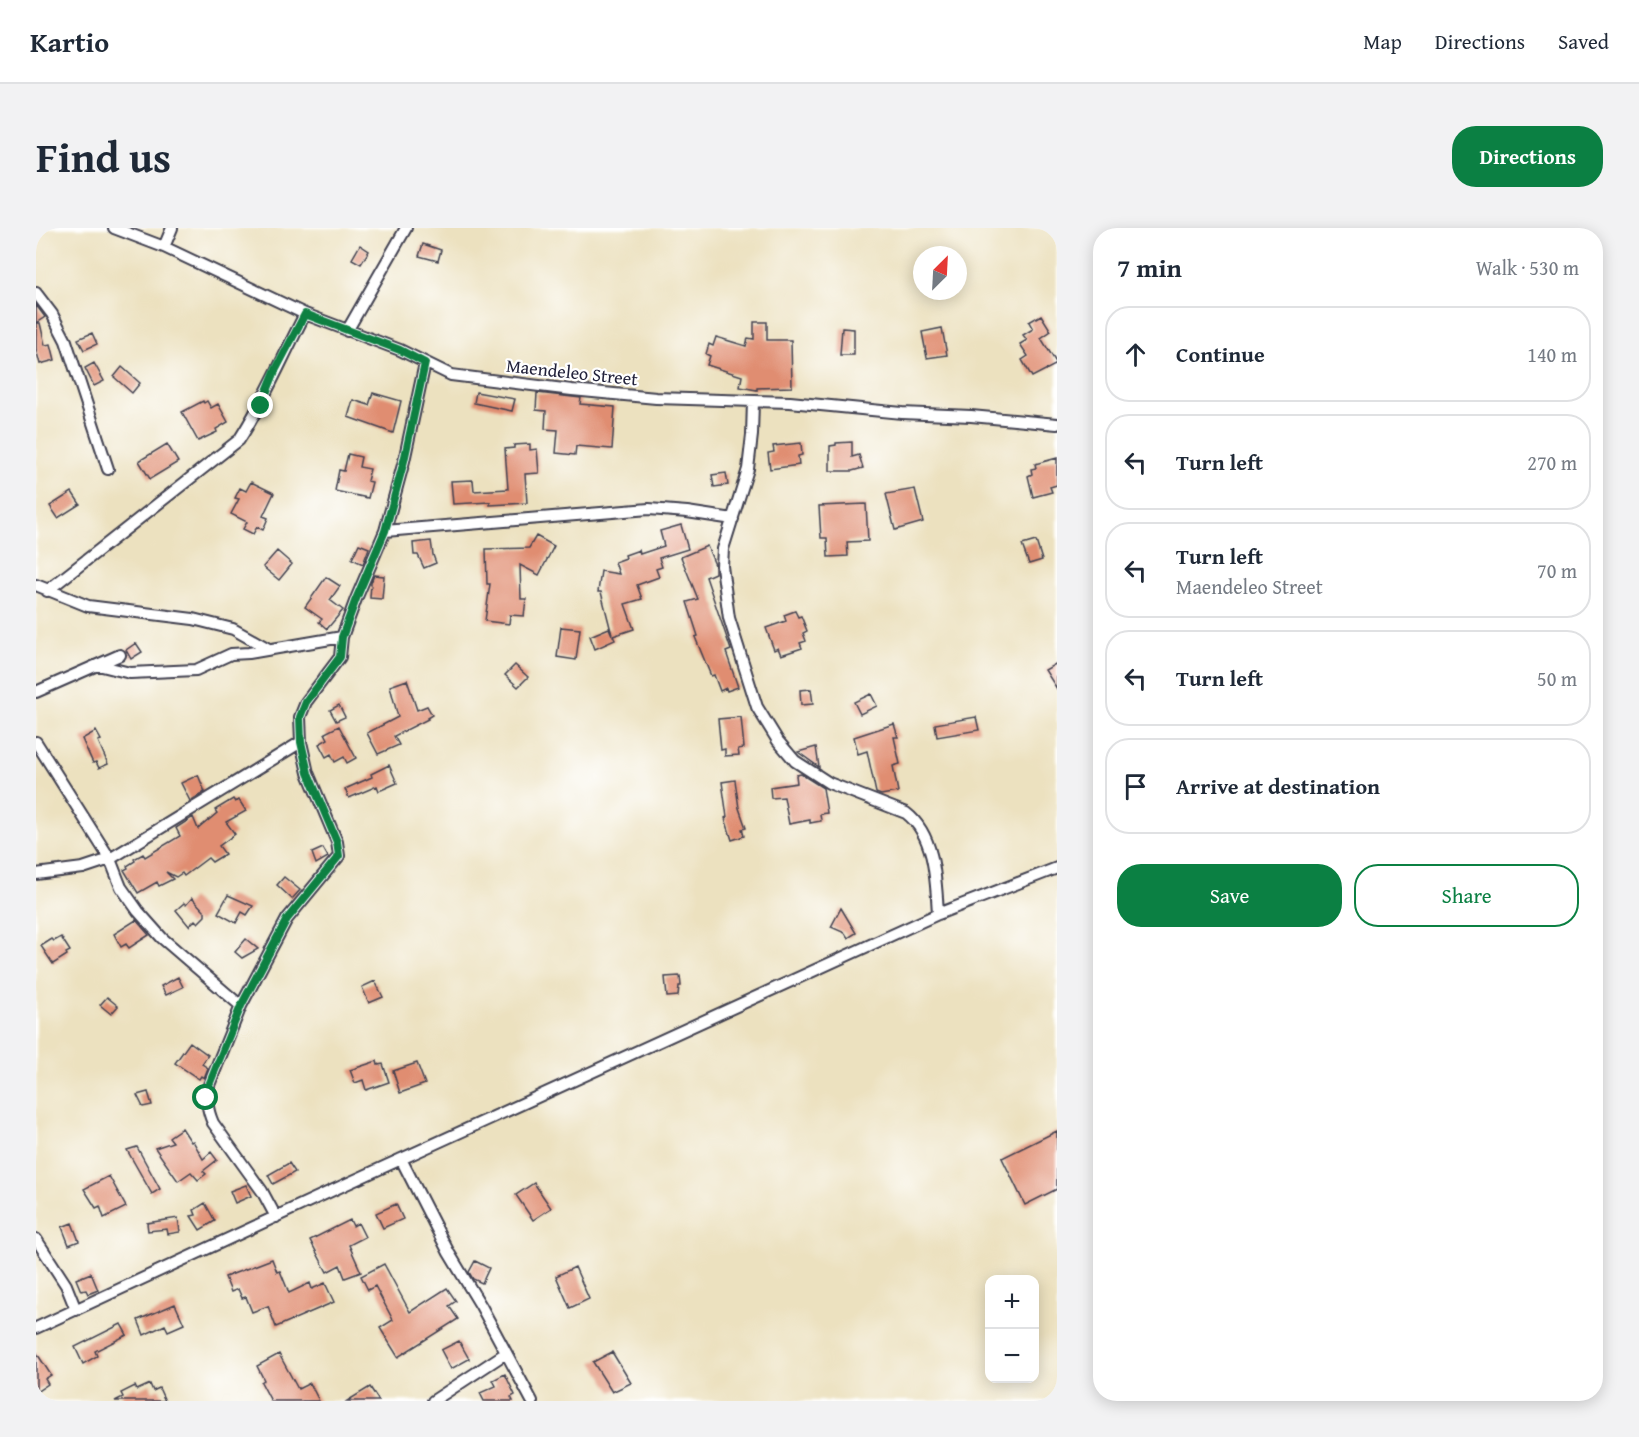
<!DOCTYPE html>
<meta charset="utf-8">
<style>
:root{--surface:#fff;--page:#f2f2f3;--text:#1f2937;--muted:#747a83;--line:#e0e1e3;--accent:#0b8043}
body{margin:0;font-family:"Gentium Book Plus",serif;background:var(--page);color:var(--text)}
.controls{position:absolute;right:18px;bottom:18px;display:grid;overflow:hidden;border-radius:12px;box-shadow:0 3px 15px #0003}
.controls button{width:54px;height:54px;display:grid;place-items:center;padding:0;border:0;border-bottom:2px solid var(--line);background:var(--surface);color:var(--text);font:30px sans-serif}
.compass{position:absolute;left:877px;top:18px;width:54px;height:54px;border-radius:50%;background:var(--surface);box-shadow:0 3px 15px #0003;rotate:24deg}
.stop{position:absolute;width:18px;height:18px;margin:-14px;border:4px solid #0b8043;border-radius:50%;background:#fff}
.stop.end{background:#0b8043;border-color:#fff;box-shadow:0 2px 6px #0008}
.list{margin:0;padding:0;list-style:none}
h2{display:flex;justify-content:space-between;align-items:center;height:78px;margin:0;padding:0 24px;font-size:26px}
h2 small{font-size:20px;font-weight:400;color:var(--muted)}
.list li{display:grid;grid-template-columns:39px 1fr auto;gap:18px;align-items:center;box-sizing:border-box;height:96px;margin:0 12px 12px;padding:0 12px;border:2px solid var(--line);border-radius:24px}
.list b{display:block;font-size:22px;white-space:nowrap}
.list p{margin:0;font-size:20px;white-space:nowrap;color:var(--muted)}
.list em{font-size:20px;font-style:normal;color:var(--muted)}
.actions{display:flex;gap:12px;padding:18px 24px}
.actions a{flex:1;padding:14px 0;border:2px solid var(--accent);border-radius:24px;text-align:center;font-size:21px;color:var(--accent)}
.actions .main{background:var(--accent);color:#fff}
.icon{flex:none;width:33px;height:33px;fill:none;stroke:currentColor;stroke-width:2;stroke-linecap:round;stroke-linejoin:round}
.map{position:relative;flex:none;width:1021px;height:1173px;overflow:hidden;border-radius:24px}
header{display:flex;align-items:center;gap:36px;box-sizing:border-box;height:84px;padding:0 30px;background:var(--surface);border-bottom:2px solid var(--line)}
header strong{font-size:28px}
nav{display:flex;gap:33px;margin-inline-start:auto;font-size:21px}
.intro{display:flex;align-items:center;justify-content:space-between;box-sizing:border-box;height:144px;padding:0 36px}
h1{margin:0;font-size:42px}
.button{padding:15px 27px;border-radius:24px;background:var(--accent);color:#fff;font-size:21px;font-weight:700}
main{display:flex;gap:36px;padding:0 36px}
aside{flex:1;background:var(--surface);border-radius:24px;box-shadow:0 3px 15px #0003}
.map>svg:first-child{display:block}
.building{fill:#e08d71}
.lines{fill:none;stroke-linecap:round;stroke-linejoin:round}
.street-casing{stroke:#403f4f;stroke-width:14}
.street{stroke:#fff;stroke-width:10}
.route{stroke:#0b8043;stroke-width:8}
.labels{text-anchor:middle;dominant-baseline:central;stroke-width:4.5;stroke-linejoin:round;paint-order:stroke}
.street-label{font-size:18px;fill:#22223b;stroke:#fff}
</style>
<header>
<strong>Kartio</strong>
<nav><a>Map</a><a>Directions</a><a>Saved</a></nav>
</header>
<div class="intro"><h1>Find us</h1><a class="button">Directions</a></div>
<main>
<div class="map">
<svg width="1021" height="1173" viewBox="0 0 1021 1173">
<rect width="100%" height="100%" fill="#fff"/>
<filter id="ink" filterUnits="userSpaceOnUse"><feTurbulence type="fractalNoise" baseFrequency=".0167" numOctaves="2"/><feDisplacementMap in="SourceGraphic" scale="12" xChannelSelector="R" yChannelSelector="G"/><feConvolveMatrix kernelMatrix="1 2 1 2 8 2 1 2 1" color-interpolation-filters="sRGB"/></filter>
<filter id="wash" filterUnits="userSpaceOnUse"><feTurbulence type="fractalNoise" baseFrequency=".008" numOctaves="4" result="noise"/><feDisplacementMap in="SourceGraphic" scale="24" xChannelSelector="R" yChannelSelector="G"/><feGaussianBlur stdDeviation="1.35" result="paint"/><feColorMatrix in="noise" values="0 0 0 0 0 0 0 0 0 0 0 0 0 0 0 0 0 1.4 0 .05"/><feComposite in="paint" operator="in"/></filter>
<g filter="url(#wash)">
<rect width="100%" height="100%" fill="#ece1bf"/>
<g id="blocks">
<path class="building" d="M387,16L405,22L402,33L383,28Z
M324,17L333,23L325,36L316,31Z
M0,77L9,89L0,95H4L9,117L15,116L19,132L4,136L0,121Z
M1005,87L1015,103L1005,110L1021,136L996,149L986,132L992,128L984,116L991,112L987,107L997,101L993,94Z
M718,94H731V112H755L756,159L721,160V162L704,159L706,148L671,137L674,128L670,126L673,116L677,118L680,109L710,118L712,110L718,111Z
M806,100L818,101V127H804Z
M906,100L911,127L891,130L886,104Z
M56,105L61,116L48,122L42,111Z
M58,135L68,153L58,158L49,140Z
M86,139L104,155L96,165L78,149Z
M440,164L479,171L476,183L438,175Z
M337,165L365,173L357,205L312,189L317,172L333,177Z
M501,165L545,170L544,176L579,179L576,221L540,218L539,227L520,225L522,202L509,201L510,183L500,182Z
M167,173L168,175L171,173L175,180L182,176L192,194L180,201L181,204L162,213L146,184Z
M816,214V229L823,227L827,240L816,243H794V218L800,217V215Z
M765,215L766,227L762,228L763,237L734,241L732,225L738,224L737,218Z
M131,216L142,234L114,251L103,233Z
M494,216V222L501,221L503,245L489,246L491,275L454,277V274L417,276L415,253L437,252L438,263L472,261L469,221L478,220V217Z
M312,226L325,229L323,239L334,241L331,253L336,254L332,270L299,263L303,242L308,243Z
M1021,230V257L1014,259L1016,264L997,269L992,248L996,246L995,241L1000,240L999,236Z
M690,245L692,257L678,259L676,247Z
M215,254L238,265L227,288L232,290L227,302L221,299L217,306L207,301L211,294L195,286L203,271L199,270L204,260L210,263Z
M879,261L887,294L859,302L850,266Z
M36,264L44,276L22,290L14,278Z
M830,276L832,313L811,314L812,328L792,329L791,310H785L783,278Z
M645,297L652,321L623,330L626,339L620,341L623,349L601,357L606,371L589,376L598,401L577,408L579,412L559,421L554,408L573,400L576,407L565,364H562L565,343L583,346L579,334L590,330L589,327L603,322L604,326L628,318L624,303Z
M500,308L518,318L503,347L484,337L485,371H490L488,388L474,387L473,396L449,393L454,356H451L450,321L493,320Z
M395,313L397,327L400,335L388,340L382,327H378L377,315Z
M1000,313L1006,332L993,336L986,317Z
M323,316L333,320L327,336L316,331Z
M671,318L679,337V345L670,349L695,422L690,424L702,459L691,463L690,460L684,463L678,447L675,448L659,409L662,408L651,374L662,371L645,329Z
M241,323L256,336L243,352L227,339Z
M338,347L348,348L346,371L334,370L335,355Z
M290,349L304,358L294,372L307,382L291,401L283,394L286,391L269,379Z
M759,383L762,389L765,388L771,403L767,405L770,413L764,415L766,420L745,427L742,420L738,422L730,400L750,393L748,387Z
M525,399L544,401L540,432L521,429Z
M100,415L106,424L95,431L90,422Z
M1021,435V461L1009,442Z
M479,437L492,449L482,459L469,447Z
M371,452L381,482L391,478L396,487L391,490L392,491L358,508L363,517L342,526L331,505L362,489L354,458Z
M775,461L777,476L765,477L764,462Z
M835,466L841,478L824,486L818,474Z
M303,477L309,489L300,493L294,482Z
M705,489L708,520L702,521L703,527L689,528V521L685,522L682,491Z
M940,489L943,502L901,509L899,496Z
M858,496L862,509H858L864,536L857,538L862,564L845,567L840,565L831,523L822,526L818,509Z
M303,498L320,530L311,535L308,529L299,534L295,526L290,529L283,516L292,511L289,505Z
M60,503L65,512L62,513L72,536L63,540L60,534L57,535L46,511Z
M780,519L783,539L762,524Z
M353,537L361,555L343,563L341,558L313,570L309,561L336,549L335,546Z
M765,546L787,560L791,585L784,586L785,593L774,595V592L753,596L748,569L735,570L734,559L761,555L760,547Z
M162,547L169,564L154,573L145,555Z
M699,552L703,580L710,600L706,601L708,608L696,612L689,590L691,589L686,554Z
M197,571L199,574L203,572L210,583L190,594L199,606L183,618L189,626L176,634L172,630L148,648L146,645L140,649L130,644L137,651L123,658L121,654L102,665L88,642L92,640L91,638L99,633L98,631L107,626L109,629L144,608L140,600L157,589L162,601L181,585L179,582Z
M287,620L292,629L280,636L276,625Z
M248,649L264,662L256,671L241,657Z
M192,667L217,678L211,687L206,684L200,695L182,685Z
M156,670L169,684V688L162,695L159,692L153,698L140,682L148,675L150,677Z
M805,680L820,705L812,710L809,705L795,699Z
M100,692L113,707L93,720L90,716L85,719L78,706Z
M25,709L34,723L30,725L31,727L17,736L5,718L16,711L18,713Z
M210,711L222,721L206,730L199,724Z
M644,748L645,758H643L642,768L631,769L629,749Z
M142,749L147,759L130,767L125,758Z
M339,753L347,769L333,775L326,759Z
M71,769L82,778L75,786L64,777Z
M154,814L172,827L166,836L172,840L168,850L165,848L163,851L139,835Z
M341,833L342,837L347,836L353,854L330,862L327,852L319,855L314,842Z
M381,835L389,856L364,865L357,843Z
M112,864L116,877L107,879L101,867Z
M146,900L155,914L157,913L167,931L175,924L181,932L167,943L170,946L162,952L155,944L142,953L119,920L137,914L133,909Z
M1021,903V961L989,977L966,930Z
M101,919L124,961L116,966L91,922Z
M253,935L259,944L237,956L232,947Z
M73,948L90,979L68,990L64,978L60,980L48,961Z
M498,955L515,980L497,992L480,967Z
M210,957L215,968L199,975L194,963Z
M169,975L179,993L164,1002L155,988L160,987L158,982Z
M360,976L367,991L347,1000L340,985Z
M142,990L144,1004L132,1006L131,1001L112,1003L111,995Z
M314,992L317,998L322,995L329,1009L313,1017L325,1044L309,1050L304,1037L291,1044L274,1012Z
M36,995L43,1013L33,1017L26,999Z
M236,1031L241,1044L244,1043L253,1065L274,1055L276,1061L289,1055L298,1074L240,1099L232,1078L216,1084L210,1069L206,1070L202,1061L195,1064L189,1049Z
M439,1033L453,1040L446,1055L437,1051L433,1044Z
M348,1036L374,1084L411,1060L420,1073L413,1078L422,1091L362,1129L344,1100L357,1092L339,1058L332,1062L325,1048Z
M539,1039L553,1071L534,1080L520,1048Z
M55,1045L62,1062L52,1066L50,1062L45,1063L40,1051Z
M139,1076L148,1096L132,1103L129,1097L108,1107L102,1092Z
M85,1096L91,1107L59,1123L61,1128L47,1136L39,1119Z
M423,1113L433,1131L415,1141L405,1122Z
M0,1124L15,1147L9,1151L12,1156L0,1164Z
M576,1124L595,1155L576,1164L557,1134Z
M243,1126L262,1161L274,1155L283,1173H235L225,1154L228,1152L221,1138Z
M469,1146L479,1167L475,1169L477,1173H448L444,1165L460,1158L457,1152Z
M114,1156L117,1163L123,1160L129,1173H79L87,1169L85,1165L99,1158L101,1162Z
M334,1159L343,1173H311Z"/>
</g>
</g>
<g filter="url(#ink)">
<use href="#blocks" fill-opacity="0" stroke="#403f4f" stroke-width="1.5"/>
<g class="lines">
<g class="street-casing">
<path id="street" d="M78,0L128,19L269,86L364,122L415,147L536,162L620,170L754,174L866,185L935,188L1021,196
M128,19L136,0
M0,65L16,86L30,113L72,241
M311,103L370,0
M717,173L716,207L712,241L687,321L686,338L693,390L721,479L742,513L759,533L793,555L870,585C899,607 900,652 902,686
M349,303L613,281L651,284L697,291
M0,357L52,378L157,391L197,401L233,421
M11,363L203,212C229,172 247,128 269,86
M62,437L94,445L160,442L195,426L213,425L306,409
M0,464L84,427
M0,514L74,631L85,659L102,683L126,710L205,778
M0,646L47,640L74,631L265,514
M365,931L413,1025L445,1078L496,1173
M240,989L226,963L177,895C171,881 170,871 173,857L205,778L251,691L303,628L301,614L272,545L265,514L264,489L270,474L304,429L306,409L320,371L349,303L368,233L389,135
M0,1011L30,1057L40,1082
M0,1100L306,958L902,686L1021,640
M397,1173L470,1125"/>
</g>
<use href="#street" class="street"/>
</g>
</g>
<g class="lines" filter="url(#ink)">
<path class="route" d="M170,870L173,857L205,778L251,691L303,628L301,614L272,545L265,514L264,489L270,474L304,429L306,409L320,371L349,303L368,233L389,135L364,122L269,86L239,143L225,178"/>
</g>
<g class="labels">
<g class="street-label">
<text transform="translate(536 144) rotate(6)">Maendeleo Street</text>
</g>
</g>
</svg>
<div class="controls">
<button>+</button>
<button>−</button>
</div>
<svg class="compass" viewBox="-18 -18 36 36"><path d="M0-13l5 13h-10z" fill="#e53935"/><path d="M0 13l5-13h-10z" fill="#747a83"/></svg>
<div class="stop" style="left:170px;top:870px"></div>
<div class="stop end" style="left:225px;top:178px"></div>
</div>
<aside>
<h2>7 min<small>Walk · 530 m</small></h2>
<ul class="list">
<li><svg class="icon" aria-label="ahead" viewBox="0 0 24 24"><path d="M12 20V5M6 11l6-6 6 6"/></svg><div><b>Continue</b></div><em>140 m</em></li>
<li><svg class="icon" aria-label="left" viewBox="0 0 24 24"><path d="M17 20v-9H6M10 6l-5 5 5 5"/></svg><div><b>Turn left</b></div><em>270 m</em></li>
<li><svg class="icon" aria-label="left" viewBox="0 0 24 24"><path d="M17 20v-9H6M10 6l-5 5 5 5"/></svg><div><b>Turn left</b><p>Maendeleo Street</p></div><em>70 m</em></li>
<li><svg class="icon" aria-label="left" viewBox="0 0 24 24"><path d="M17 20v-9H6M10 6l-5 5 5 5"/></svg><div><b>Turn left</b></div><em>50 m</em></li>
<li><svg class="icon" aria-label="arrive" viewBox="0 0 24 24"><path d="M6 21V4h12l-3 4 3 4H6"/></svg><div><b>Arrive at destination</b></div></li>
</ul>
<div class="actions"><a class="main">Save</a><a>Share</a></div>
</aside>
</main>
